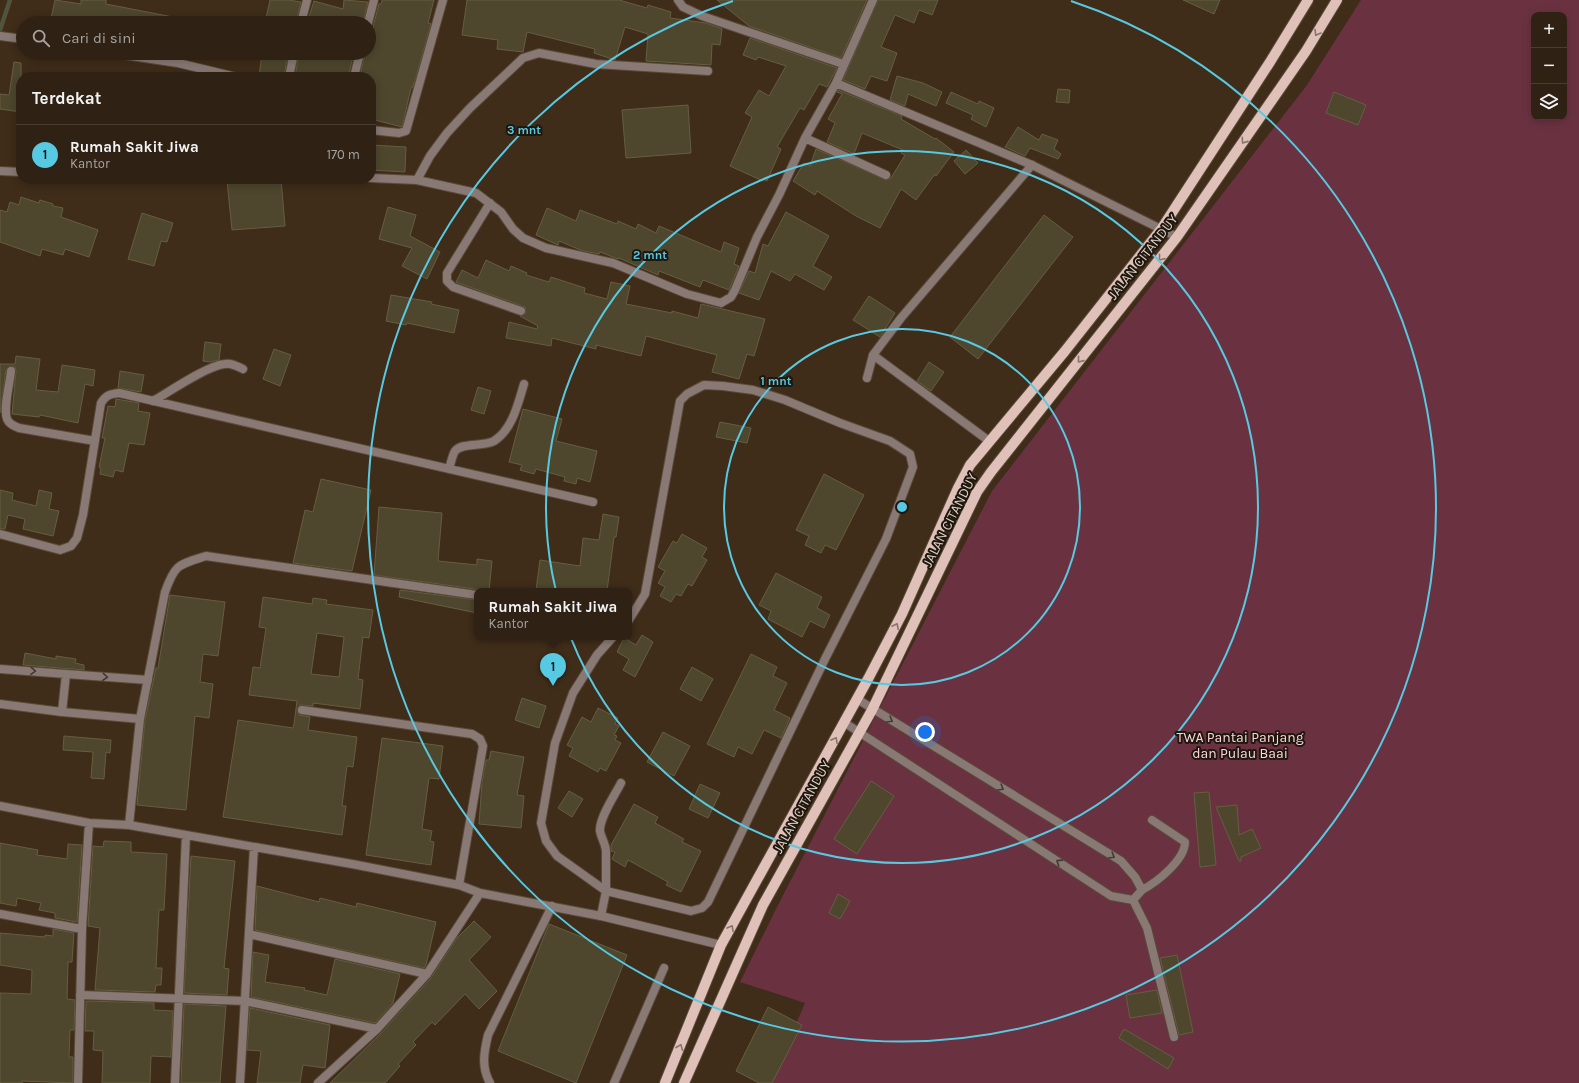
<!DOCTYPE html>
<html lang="id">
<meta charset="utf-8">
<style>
:root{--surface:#2f2113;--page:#37291c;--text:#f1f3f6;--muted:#a7a3a0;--line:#4a3e33;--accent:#58c9e3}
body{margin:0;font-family:Karla,sans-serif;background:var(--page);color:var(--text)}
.controls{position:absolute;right:12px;top:12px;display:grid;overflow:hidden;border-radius:8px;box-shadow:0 2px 10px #0003}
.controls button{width:36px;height:36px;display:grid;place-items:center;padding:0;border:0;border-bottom:1px solid var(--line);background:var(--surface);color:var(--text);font:20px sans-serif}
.you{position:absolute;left:925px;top:732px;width:14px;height:14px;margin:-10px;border:3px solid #fff;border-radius:50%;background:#1a73e8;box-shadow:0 0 0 6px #1a73e833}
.badge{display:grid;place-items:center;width:26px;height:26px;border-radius:50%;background:var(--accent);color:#111;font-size:13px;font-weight:700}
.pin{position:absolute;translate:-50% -33px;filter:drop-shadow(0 1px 2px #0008)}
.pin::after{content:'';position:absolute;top:21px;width:14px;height:12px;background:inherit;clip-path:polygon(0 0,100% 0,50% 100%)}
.popup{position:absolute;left:474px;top:588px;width:158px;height:52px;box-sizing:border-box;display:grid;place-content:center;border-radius:8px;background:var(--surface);filter:drop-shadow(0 1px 3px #0005);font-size:13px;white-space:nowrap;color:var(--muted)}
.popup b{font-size:15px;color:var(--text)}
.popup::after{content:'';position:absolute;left:50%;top:100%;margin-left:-8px;border:8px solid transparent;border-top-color:var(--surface)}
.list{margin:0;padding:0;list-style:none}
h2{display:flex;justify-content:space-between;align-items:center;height:52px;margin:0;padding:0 16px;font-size:17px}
h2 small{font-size:13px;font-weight:400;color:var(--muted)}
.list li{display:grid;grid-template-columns:26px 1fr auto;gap:12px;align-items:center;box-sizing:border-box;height:60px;padding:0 16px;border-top:1px solid var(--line)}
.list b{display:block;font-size:15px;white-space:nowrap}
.list p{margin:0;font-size:13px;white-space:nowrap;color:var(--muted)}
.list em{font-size:13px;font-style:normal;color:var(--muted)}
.icon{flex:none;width:22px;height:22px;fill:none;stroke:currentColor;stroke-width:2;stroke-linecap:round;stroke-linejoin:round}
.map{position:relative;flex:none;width:1579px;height:1083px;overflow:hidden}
.search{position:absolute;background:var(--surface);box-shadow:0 2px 10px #0003;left:16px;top:16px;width:360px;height:44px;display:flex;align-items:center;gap:10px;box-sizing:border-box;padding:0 14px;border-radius:22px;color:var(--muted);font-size:15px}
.panel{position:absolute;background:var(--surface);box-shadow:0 2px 10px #0003;left:16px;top:72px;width:360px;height:112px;border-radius:16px}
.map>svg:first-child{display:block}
.green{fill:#6a3240;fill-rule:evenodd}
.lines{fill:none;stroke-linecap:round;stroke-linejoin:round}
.stream{stroke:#51543d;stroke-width:4.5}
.building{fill:#4e472d;stroke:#655e42;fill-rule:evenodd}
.lane-casing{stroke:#5b4938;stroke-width:10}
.street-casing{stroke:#5b4938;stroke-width:10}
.primary-casing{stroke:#5b4938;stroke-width:12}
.lane{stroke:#887975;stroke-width:8}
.street{stroke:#887975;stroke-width:8}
.primary{stroke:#dfc1b9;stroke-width:10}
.oneway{stroke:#89746c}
.oneway2{stroke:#443932}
.ring{fill:none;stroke:#58c9e3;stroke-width:2}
.labels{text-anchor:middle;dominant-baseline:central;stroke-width:4;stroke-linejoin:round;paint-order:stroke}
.street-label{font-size:14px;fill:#dccfc4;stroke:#1f170e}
.park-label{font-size:14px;fill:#fdd5dc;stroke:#1f170e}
.centre{fill:#58c9e3;stroke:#1f170e;stroke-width:2}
.ring-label{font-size:12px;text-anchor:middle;font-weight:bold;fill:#58c9e3;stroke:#1f170e;stroke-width:4;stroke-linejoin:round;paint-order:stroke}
</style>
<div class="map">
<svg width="1579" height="1083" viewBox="0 0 1579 1083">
<rect width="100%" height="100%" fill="#3f2c19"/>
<path class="green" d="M1361,0H1579V1083H770L805,1003L740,982L777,907L992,491L1307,85ZM1534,15H1564V117H1534Z"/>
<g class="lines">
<path class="stream" d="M0,30L10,0"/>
</g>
<path class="building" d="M55,0L81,4V0H106V4L178,18L177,23H50Z
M270,0H289L301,2L296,23H265Z
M344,0L368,2L363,23H307L314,1L343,9Z
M382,0H434L428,23L431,24L415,81L412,88H411L402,127L371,119V77L360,76L365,53H369L374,23L379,4H381Z
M467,0H619L647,8L648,5L671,12L670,18L706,23L722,29L720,45L712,44L711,65L646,61L648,34L625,27L615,60L594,53L595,49L527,32L523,52L497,49L498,40L462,35Z
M717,0H867L841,58L749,26Z
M878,0H938L932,15L919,10L914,23L895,15L881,47L897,53L887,81L871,76L865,89L843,80Z
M1183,0H1220L1214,14Z
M750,38L837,68L827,87L819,84L804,110L800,108L777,147L781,149L767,181L763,179V181L730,166L752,117L745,113L759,90L769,96L786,66L758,57L756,60L743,55Z
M262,53H288L284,77H259Z
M299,53H354L348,77H295Z
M14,62L21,63V112L0,109V94L9,95Z
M897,76L923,83L942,92L936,106L908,94L905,106L890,100Z
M1058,89L1070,90L1069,103L1056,102Z
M838,90L902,116L901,119L935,139L936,138L954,152L936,176L935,174L916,200L901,189L880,228L856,216L817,191L815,195L793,181L804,163L810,166L816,149L886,180L891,178L905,155L901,153L903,150L862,133L854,154L827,142L835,123L828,119L842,94L837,92Z
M951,92L978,104L979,101L994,108L986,127L971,119L973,115L946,103Z
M1334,92L1366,105L1358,125L1326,113Z
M688,105L691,153L626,158L622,110Z
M1018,127L1039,140L1042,134L1058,140L1054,149L1061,154L1058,159L1030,148L1025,156L1005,147Z
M371,145L406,147L405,172L371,170Z
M966,150L978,163L965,174L954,161Z
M246,179H281L285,226L232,230L227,181Z
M21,197L39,203L40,200L53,204V206L63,208L61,217L98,230L89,257L65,249L63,255L42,249L40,256L0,242V210L7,212L10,202L19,205Z
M388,207L416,215L410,236L440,252L427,279L402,266L412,248L379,239Z
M547,208L576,221L580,210L617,224L618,221L636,229L638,224L656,233L659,226L721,252L724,242L739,248L734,264L739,266L729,290L703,280L700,287L659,271L658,275L619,258L618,259L600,252L599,254L583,251L559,241L558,245L536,235Z
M786,212L829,236L813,266L832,277L824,290L795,274L790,281L771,271L759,300L739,293L749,271L755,273L763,244L768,246Z
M142,213L173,223L167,242L161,241L154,266L128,259Z
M1044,215L1073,237L978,359L950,337Z
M486,260L509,271L511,266L527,273L526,275L549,282L551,277L585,288L584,293L607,299L611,282L630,286L626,304L672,313V311L698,318L701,304L765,319L754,356L747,354L739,379L712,372L717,355L646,336L641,356L596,345V349L552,338L551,346L506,338L509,322L537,329L538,326L520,316L526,313L525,307L456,282L462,270L478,278Z
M391,295L432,302L431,304L459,310L454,333L407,323L406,325L386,321Z
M869,296L895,313L880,337L853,320Z
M205,342L221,344L219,360L210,362L203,361Z
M274,349L291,355L280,386L263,379Z
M16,356L40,359L36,390L58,392L62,365L95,370L93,386L85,384L78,423L40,415L39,417L12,414L16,371L15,367L11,366L6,370L0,413V364H15Z
M929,362L944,372L931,391L917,381Z
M120,371L144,375L141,392L118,388Z
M478,387L491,391L484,414L471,410Z
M116,399L139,403L138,411L150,413L144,445L129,443L123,472L115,470L113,477L100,474L101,468L99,467L105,438H102L108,406L115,407Z
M523,409L562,419L556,441L597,451L590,482L577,478L576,484L564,481L565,477L536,469L534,474L520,470L522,465L509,462Z
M720,422L751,428L747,443L716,437Z
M824,474L864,495L836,550L825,545L821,553L805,545L809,536L796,530Z
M321,479L371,490L352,571L293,563L305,510L313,512Z
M0,490L13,493L12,500L36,506L39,490L52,493L49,509L59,511L53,536L23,529L25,519L8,515L5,529H0Z
M379,507L442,513L438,561L477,565V559L492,561L489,591L374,575Z
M603,514L619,517L616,537H614L607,591L536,590L540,560L580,566L583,538L599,540Z
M682,534L707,548L702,557L707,560L692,586L688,584L681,596L676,594L671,602L660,596L665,587L658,583L665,571L658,567L673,541L677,543Z
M776,573L822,597L817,608L830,615L824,628L810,621L802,637L768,619L771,611L759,605Z
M400,590L477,600V613L399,597Z
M170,595L225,602L218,656L203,654L200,682L213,684L209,718L195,716L186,810L137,805L145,720L156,668H158Z
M263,597L312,604L313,598L327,600L326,604L373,610L369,638L363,637L358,679L363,680L360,709L313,703V706L300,705L297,710L299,715L310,717L308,730L357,737L353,767L347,766L342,806H346L342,835L223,817L238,720L293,728L294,724L297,701L249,695L253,667L260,668L266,628L259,627ZM317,633L344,637L339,677L311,674Z
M642,635L653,642L635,677L623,670L629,659L617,652L624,638L636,645Z
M25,653L56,659V656L76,659L75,663L84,665V670L23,665Z
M751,654L777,667L773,676L787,683L774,710L790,718L781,738L764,730L752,754L738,747L734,757L707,744Z
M692,667L713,679L701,701L680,689Z
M522,698L546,706L539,728L515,720Z
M598,708L618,718L615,724L619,726L614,735L617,736L615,740L621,743L606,771L600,768L598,772L569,756L573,748L567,745L582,717L591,722Z
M663,732L690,746L674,776L647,762Z
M64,736L111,740L110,753L106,752L104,779L91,778L93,752L63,750Z
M382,738L443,746L439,779L429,778L422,829L432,831L430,841L434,842L431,865L366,855Z
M491,751L524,757L517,795L524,796L521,828L479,824L482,782L486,760H489Z
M871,781L894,796L857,854L834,839Z
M700,784L720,793L708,818L689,809Z
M569,791L583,799L572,817L558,808Z
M1209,792L1216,865L1200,867L1194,793Z
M634,804L658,817L655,823L684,839L682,842L701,851L681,892L666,885L668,882L628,860L625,867L612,859L615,852L611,851V845Z
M1237,805L1239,835L1252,829L1261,848L1241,857V861H1239L1216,807Z
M104,841L131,842V852L167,854L164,910H159L158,930L156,968H162L161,985H156L155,992L95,990L100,928L88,926L93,846L103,847Z
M0,843L38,850L37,855L67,859L68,844L82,845L77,922L55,918V913L39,910L41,903L17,898L16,906L0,903Z
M191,856L235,861L224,968L229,969L227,995L184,993Z
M257,886L319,902L320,898L356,907L357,903L436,922L426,965L424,968L255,930Z
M838,894L850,901L840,919L829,913Z
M474,921L491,937L469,960L497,991L479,1009L465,994L435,1025L432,1022L413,1042L416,1045L398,1064L400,1066L385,1083H330L381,1033L431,978L456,939Z
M549,924L627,955L576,1083L498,1051Z
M53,929L74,933L72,962H68L67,999L75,1000L74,1030H70L69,1057H73V1083L22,1081V1083H0V993L31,994L32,970L0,965V933L45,937V935L53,936Z
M253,952L269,955L265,982L305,988L304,990L327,995L335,959L400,974L393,1003L375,1023L251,997Z
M1177,955L1193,1032L1179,1035L1160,958Z
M1157,990L1162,1013L1130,1018L1126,995Z
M86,1001L154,1003V1010L173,1011L171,1057L151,1056L150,1083H102L103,1051L93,1050L94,1031H85Z
M184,1004L226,1006L220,1083H181Z
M768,1007L802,1025L772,1083H759L736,1071Z
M250,1008L330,1025L325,1068L303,1065L300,1083H257L261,1051L247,1050Z
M1124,1029L1174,1058L1168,1069L1119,1038Z"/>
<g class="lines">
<g class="lane-casing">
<path id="lane" d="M873,355L989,441
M867,378L873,355L901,318L1032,165
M613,637L597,655L573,693L555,743L541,823L546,841L557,856L606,891L691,911L702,908L708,902L825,659L886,539L913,467L910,454L890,441L840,423L785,400L753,390L723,386L704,385L687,394L680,401L645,594L629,620
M66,674L148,680
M302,710L472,734L480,739L483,746L459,885
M62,712L140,719
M129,825L140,719L165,592C175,564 178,565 206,556L477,595
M601,916L606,891V852C606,844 601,838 600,831C599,818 615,795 621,783
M490,1083C481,1067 484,1052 488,1035L552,906
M614,1083L664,968"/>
</g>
<g class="street-casing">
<path id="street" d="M678,0L683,7L702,16L843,64
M301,23L307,0
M368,23L374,0
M0,36L23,39
M111,53L178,63L236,77
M289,77L294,53
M354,77L360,53
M836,83L873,0
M371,130L399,133L406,131L443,0
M805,138L886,175
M0,171L21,172
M371,178L417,180L476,193L501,212L513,229L523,238L546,248L613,263L687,294L721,303L731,297L735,290L757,237L779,195L805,138L836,83L1032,165L1177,237
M105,179H124
M417,180L430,156L447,133L470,108L523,58L539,53L596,64L708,71
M490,203L447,273V281L453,287L521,311
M11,371C10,383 3,408 7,419C9,424 14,426 19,428L95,441
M153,401C169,392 208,365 225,364C231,363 237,366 243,369
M449,469C451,463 452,456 455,451C462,442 483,447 494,441C513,429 518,403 524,384
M0,534L60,550L71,546L77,538L83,515L101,403C106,395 110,394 119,393L593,502
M0,669L66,674L62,712L0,704
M845,723L1111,896L1133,900L1142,890L1135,877L1121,861L857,699
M0,806L89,823L129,825L352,864L459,885L480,893L601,916L721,945
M1142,890C1157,882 1185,860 1185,842L1152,820
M1133,900L1147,928L1174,1037
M0,914L82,929
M249,934L427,974
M80,995L245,1001L377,1029
M78,1083L82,929L89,823
M175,1083L186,835
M240,1083L254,847
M318,1083L377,1029L427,974L480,893"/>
</g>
<g class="primary-casing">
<path id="primary" d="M665,1083L721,945L868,679L902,614L958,488L970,465L1065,351L1162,228L1270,62L1308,0
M684,1083L763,905L872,710L977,492L991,472L1177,237L1306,51L1337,0"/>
</g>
<use href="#lane" class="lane"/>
<use href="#street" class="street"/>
<use href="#primary" class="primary"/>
</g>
<defs><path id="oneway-chevron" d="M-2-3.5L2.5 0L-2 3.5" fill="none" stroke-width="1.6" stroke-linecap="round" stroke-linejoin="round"/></defs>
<g class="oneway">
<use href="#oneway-chevron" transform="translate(1317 33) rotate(121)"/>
<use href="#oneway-chevron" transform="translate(1244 141) rotate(125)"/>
<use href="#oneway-chevron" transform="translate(1161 258) rotate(129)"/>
<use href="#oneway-chevron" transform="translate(1080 360) rotate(129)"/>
<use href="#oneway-chevron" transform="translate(896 626) rotate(-63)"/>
<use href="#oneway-chevron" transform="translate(835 740) rotate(-61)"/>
<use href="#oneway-chevron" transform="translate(731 928) rotate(-61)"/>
<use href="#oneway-chevron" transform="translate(680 1047) rotate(-68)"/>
</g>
<g class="oneway2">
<use href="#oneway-chevron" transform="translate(33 671) rotate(4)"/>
<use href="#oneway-chevron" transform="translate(105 677) rotate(5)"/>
<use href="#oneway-chevron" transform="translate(890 720) rotate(31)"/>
<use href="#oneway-chevron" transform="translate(1001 788) rotate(31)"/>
<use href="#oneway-chevron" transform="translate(1112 856) rotate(31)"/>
<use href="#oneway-chevron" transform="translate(1059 862) rotate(-147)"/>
</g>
<g class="ring">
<circle cx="902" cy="507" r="178"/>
<circle cx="902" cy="507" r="356"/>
<path d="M1071 1A534 534 0 1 1 733 1"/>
</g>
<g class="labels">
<g class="street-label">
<text transform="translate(1143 257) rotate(-52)">JALAN CITANDUY</text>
<text transform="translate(950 520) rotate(-63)">JALAN CITANDUY</text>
<text transform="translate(802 807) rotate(-61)">JALAN CITANDUY</text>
</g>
<g class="park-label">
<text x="1240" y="737">TWA Pantai Panjang<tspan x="1240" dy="16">dan Pulau Baai</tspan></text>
</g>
</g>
<circle cx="902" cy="507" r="6" class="centre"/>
<g class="ring-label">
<text x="524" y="134">3 mnt</text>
<text x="650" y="259">2 mnt</text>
<text x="776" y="385">1 mnt</text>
</g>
</svg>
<div class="controls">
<button>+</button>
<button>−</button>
<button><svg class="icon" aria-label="layers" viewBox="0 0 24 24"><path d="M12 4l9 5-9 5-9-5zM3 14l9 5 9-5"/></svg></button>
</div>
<div class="you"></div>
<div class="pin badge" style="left:553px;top:686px">1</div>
<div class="popup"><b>Rumah Sakit Jiwa</b>Kantor</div>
<div class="search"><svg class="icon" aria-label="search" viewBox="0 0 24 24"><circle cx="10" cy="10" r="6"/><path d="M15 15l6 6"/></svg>Cari di sini</div>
<section class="panel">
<h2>Terdekat<small></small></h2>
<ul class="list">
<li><span class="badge">1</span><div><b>Rumah Sakit Jiwa</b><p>Kantor</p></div><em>170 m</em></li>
</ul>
</section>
</div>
